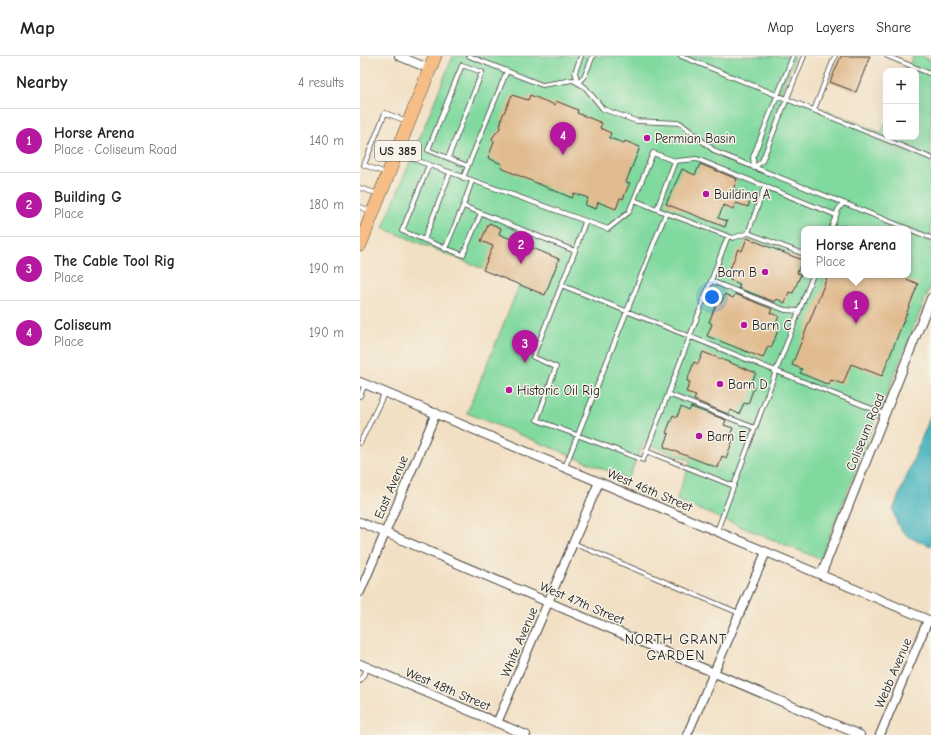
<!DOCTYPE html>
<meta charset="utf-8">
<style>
:root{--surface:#fff;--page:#f2f2f2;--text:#222;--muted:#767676;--line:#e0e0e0;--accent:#b5179e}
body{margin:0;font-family:"Comic Neue",sans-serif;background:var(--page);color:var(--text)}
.controls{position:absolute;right:12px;top:12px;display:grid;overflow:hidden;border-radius:8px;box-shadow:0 4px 16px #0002}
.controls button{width:36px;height:36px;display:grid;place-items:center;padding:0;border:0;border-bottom:1px solid var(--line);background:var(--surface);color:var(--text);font:20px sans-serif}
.you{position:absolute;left:352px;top:241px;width:14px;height:14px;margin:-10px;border:3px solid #fff;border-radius:50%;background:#1a73e8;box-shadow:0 0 0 6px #1a73e833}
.badge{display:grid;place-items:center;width:26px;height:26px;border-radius:50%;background:var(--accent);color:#fff;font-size:13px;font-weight:700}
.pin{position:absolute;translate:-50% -33px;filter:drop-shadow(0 1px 2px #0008)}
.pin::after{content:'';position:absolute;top:21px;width:14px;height:12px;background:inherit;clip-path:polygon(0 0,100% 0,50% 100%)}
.popup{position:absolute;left:441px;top:170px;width:110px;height:52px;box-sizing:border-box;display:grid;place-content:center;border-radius:8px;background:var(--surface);filter:drop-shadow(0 1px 3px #0005);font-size:13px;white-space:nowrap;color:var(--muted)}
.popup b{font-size:15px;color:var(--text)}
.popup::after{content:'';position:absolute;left:50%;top:100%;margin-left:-8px;border:8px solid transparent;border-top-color:var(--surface)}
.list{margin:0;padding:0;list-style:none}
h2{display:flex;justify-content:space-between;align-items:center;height:52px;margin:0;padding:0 16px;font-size:17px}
h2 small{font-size:13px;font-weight:400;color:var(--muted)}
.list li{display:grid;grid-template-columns:26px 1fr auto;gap:12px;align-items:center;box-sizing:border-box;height:64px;padding:0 16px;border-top:1px solid var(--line)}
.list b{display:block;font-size:15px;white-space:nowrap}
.list p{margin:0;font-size:13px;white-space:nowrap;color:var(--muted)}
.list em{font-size:13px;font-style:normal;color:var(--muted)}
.map{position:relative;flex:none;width:571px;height:679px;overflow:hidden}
header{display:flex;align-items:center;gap:24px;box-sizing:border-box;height:56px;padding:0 20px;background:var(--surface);border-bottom:1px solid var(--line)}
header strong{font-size:19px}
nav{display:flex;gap:22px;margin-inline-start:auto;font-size:14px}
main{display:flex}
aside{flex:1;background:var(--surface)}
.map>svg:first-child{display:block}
.green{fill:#80d99f;stroke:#4e7a5e;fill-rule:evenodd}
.water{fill:#44b4bd;stroke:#30686c}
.building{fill:#e1bb8f}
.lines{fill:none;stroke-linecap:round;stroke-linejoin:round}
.service-casing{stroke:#3c3935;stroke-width:5.5}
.minor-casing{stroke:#3c3935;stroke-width:10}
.primary-casing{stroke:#3c3935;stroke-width:14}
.service{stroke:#fff;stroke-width:4}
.minor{stroke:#fff;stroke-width:8}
.primary{stroke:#f6be86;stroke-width:13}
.poi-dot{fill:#b5179e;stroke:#f7f3e8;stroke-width:1.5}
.labels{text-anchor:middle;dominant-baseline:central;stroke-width:3;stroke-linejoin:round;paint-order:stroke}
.shield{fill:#f7f3e8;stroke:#5e5c59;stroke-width:1}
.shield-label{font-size:12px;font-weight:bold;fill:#1c1c1c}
.poi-label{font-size:13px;fill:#1c1c1c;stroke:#f7f3e8;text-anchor:start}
.street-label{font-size:13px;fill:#1c1c1c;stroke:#f7f3e8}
.neighbourhood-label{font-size:14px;letter-spacing:1px;fill:#1c1c1c;stroke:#f7f3e8}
</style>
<header>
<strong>Map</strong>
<nav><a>Map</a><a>Layers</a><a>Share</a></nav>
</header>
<main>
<aside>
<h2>Nearby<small>4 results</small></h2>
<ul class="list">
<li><span class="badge">1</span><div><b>Horse Arena</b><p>Place · Coliseum Road</p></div><em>140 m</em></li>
<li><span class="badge">2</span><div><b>Building G</b><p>Place</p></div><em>180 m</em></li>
<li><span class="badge">3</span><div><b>The Cable Tool Rig</b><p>Place</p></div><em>190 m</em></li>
<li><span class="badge">4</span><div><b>Coliseum</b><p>Place</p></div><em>190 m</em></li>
</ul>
</aside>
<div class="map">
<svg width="571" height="679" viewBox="0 0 571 679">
<rect width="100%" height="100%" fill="#f7f3e8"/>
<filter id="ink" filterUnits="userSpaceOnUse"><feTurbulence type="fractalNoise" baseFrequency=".025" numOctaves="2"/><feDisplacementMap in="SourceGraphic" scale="8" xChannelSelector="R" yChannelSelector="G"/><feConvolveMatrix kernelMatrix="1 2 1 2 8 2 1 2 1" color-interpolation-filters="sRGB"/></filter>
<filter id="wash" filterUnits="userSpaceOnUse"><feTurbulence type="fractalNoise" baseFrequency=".012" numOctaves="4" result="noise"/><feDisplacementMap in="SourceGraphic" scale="16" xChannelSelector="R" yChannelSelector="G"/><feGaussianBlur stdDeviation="0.9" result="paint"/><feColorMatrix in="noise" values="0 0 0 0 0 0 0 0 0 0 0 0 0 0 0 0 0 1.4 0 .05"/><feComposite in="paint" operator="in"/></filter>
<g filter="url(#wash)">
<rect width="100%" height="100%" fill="#f2e0c4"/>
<path class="green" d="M93,0H435L421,36L521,77L526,67V81H556V15H547L553,0H562L571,4V229L460,503L316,444L331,405L284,386L268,423L107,357L160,228L23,172ZM444,173H548V219H444Z"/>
<path class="water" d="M571,359V490C548,481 539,480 533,454Z"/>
<g id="blocks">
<path class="building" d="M481,0H510L496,36L470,26Z
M152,39L168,44L170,39L195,49L196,45L218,54L217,57L242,67L240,72L251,77L249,82L264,87L265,85L280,91L266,126L270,127L268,131L263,143L260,142L256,153L238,146L236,153L225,149L228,142L214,137L212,142L141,112L142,108L128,102L134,86L132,82L140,72L142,61Z
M340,108L377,123L373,134L391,141L388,151L376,147L373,153L364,149L358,162L367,165L365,171L306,148L322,113L335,119Z
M129,167L141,172L139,178L199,203L185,239L123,214L133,190L121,185Z
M387,182L442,204L437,217L441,218L433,237L429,236L425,247L417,243L415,246L378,232L380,228L370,224L374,214L370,213L378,193L382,195Z
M468,219H537L558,228L522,320L491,308L483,328L471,324L469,329L440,317L442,313L432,309Z
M365,238L373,242L375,238L412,253L410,257L419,260L415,270L419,272L411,292L408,290L403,302L347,280L352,268L349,266L357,246L361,247Z
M343,296L396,317L390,329L394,331L388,348L384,347L379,358L371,354L368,358L334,344L336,339L326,336L330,326L327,325L334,306L338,308Z
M321,351L329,355L331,351L366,364L364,369L373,372L369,382L373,384L366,402L362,400L358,412L304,391L309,378L306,377L313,359L317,361Z"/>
</g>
</g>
<g filter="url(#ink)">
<use href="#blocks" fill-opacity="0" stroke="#3c3935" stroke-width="1"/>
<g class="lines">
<g class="service-casing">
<path id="service" d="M109,0L182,29L213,24L225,31L243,53L276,65L320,67L356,96L571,182
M221,0L215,16L218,27L225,19L233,0
M321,0L571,102
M433,0L393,101L394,112L402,105L444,0
M527,0L571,18
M454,54L475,0
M39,98L248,173L269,156L293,97L315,105L297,153
M88,102L122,16L102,9L68,94L108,110
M315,105L337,103L476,159
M69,109L42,175L103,199L121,157L103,150L85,193
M26,117L4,109L25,57L47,65
M103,122L147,15
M0,132L19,138
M103,150L112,125
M0,151L11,155
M121,157L215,195L225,166
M306,157L373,182L388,177L444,198
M471,173L478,154L483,147
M388,177L405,130
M64,184L90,117
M215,195L173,301L196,311L177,364L283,404L368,180
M351,225L425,254L439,255
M201,229L416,315L453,219
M308,338L395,372
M0,340L5,328
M0,387L25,336
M286,395L374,430
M205,411L306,157L274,144
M357,475L416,315L525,358
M213,487L379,557
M0,625L8,611"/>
</g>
<g class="minor-casing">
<path id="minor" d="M39,0L70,13
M0,326L571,565
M0,466L500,679
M461,519L571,242
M0,536L76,357
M0,608L166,679
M137,667L239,426
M327,679L406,496
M520,679L568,564"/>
</g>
<g class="primary-casing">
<path id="primary" d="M0,189L75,0"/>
</g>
<use href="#service" class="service"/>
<use href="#minor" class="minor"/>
<use href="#primary" class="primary"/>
</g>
</g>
<g class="poi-dot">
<circle cx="287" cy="82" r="4"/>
<circle cx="346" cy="138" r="4"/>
<circle cx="405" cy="216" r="4"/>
<circle cx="384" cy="269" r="4"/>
<circle cx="360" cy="328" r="4"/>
<circle cx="149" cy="334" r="4"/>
<circle cx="339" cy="380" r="4"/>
</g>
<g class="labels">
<rect class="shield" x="15" y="85" width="46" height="20" rx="3"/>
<g class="shield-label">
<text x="38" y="95">US 385</text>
</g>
<g class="poi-label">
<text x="295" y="82">Permian Basin</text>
<text x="354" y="138">Building A</text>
<text x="397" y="216" text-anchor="end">Barn B</text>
<text x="392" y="269">Barn C</text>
<text x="368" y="328">Barn D</text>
<text x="157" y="334">Historic Oil Rig</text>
<text x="347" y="380">Barn E</text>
</g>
<g class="street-label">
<text transform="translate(505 376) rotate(-68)">Coliseum Road</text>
<text transform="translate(31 431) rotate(-67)">East Avenue</text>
<text transform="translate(290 434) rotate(23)">West 46th Street</text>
<text transform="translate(222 547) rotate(23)">West 47th Street</text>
<text transform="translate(159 586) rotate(-67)">White Avenue</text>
<text transform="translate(533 617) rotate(-67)">Webb Avenue</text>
<text transform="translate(88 633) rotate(23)">West 48th Street</text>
</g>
<g class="neighbourhood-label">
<text x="316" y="583">NORTH GRANT<tspan x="316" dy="16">GARDEN</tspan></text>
</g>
</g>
</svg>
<div class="controls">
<button>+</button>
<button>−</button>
</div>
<div class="you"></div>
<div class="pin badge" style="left:496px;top:268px">1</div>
<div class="popup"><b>Horse Arena</b>Place</div>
<div class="pin badge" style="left:161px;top:208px">2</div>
<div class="pin badge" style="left:165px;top:307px">3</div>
<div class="pin badge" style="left:203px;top:99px">4</div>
</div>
</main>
